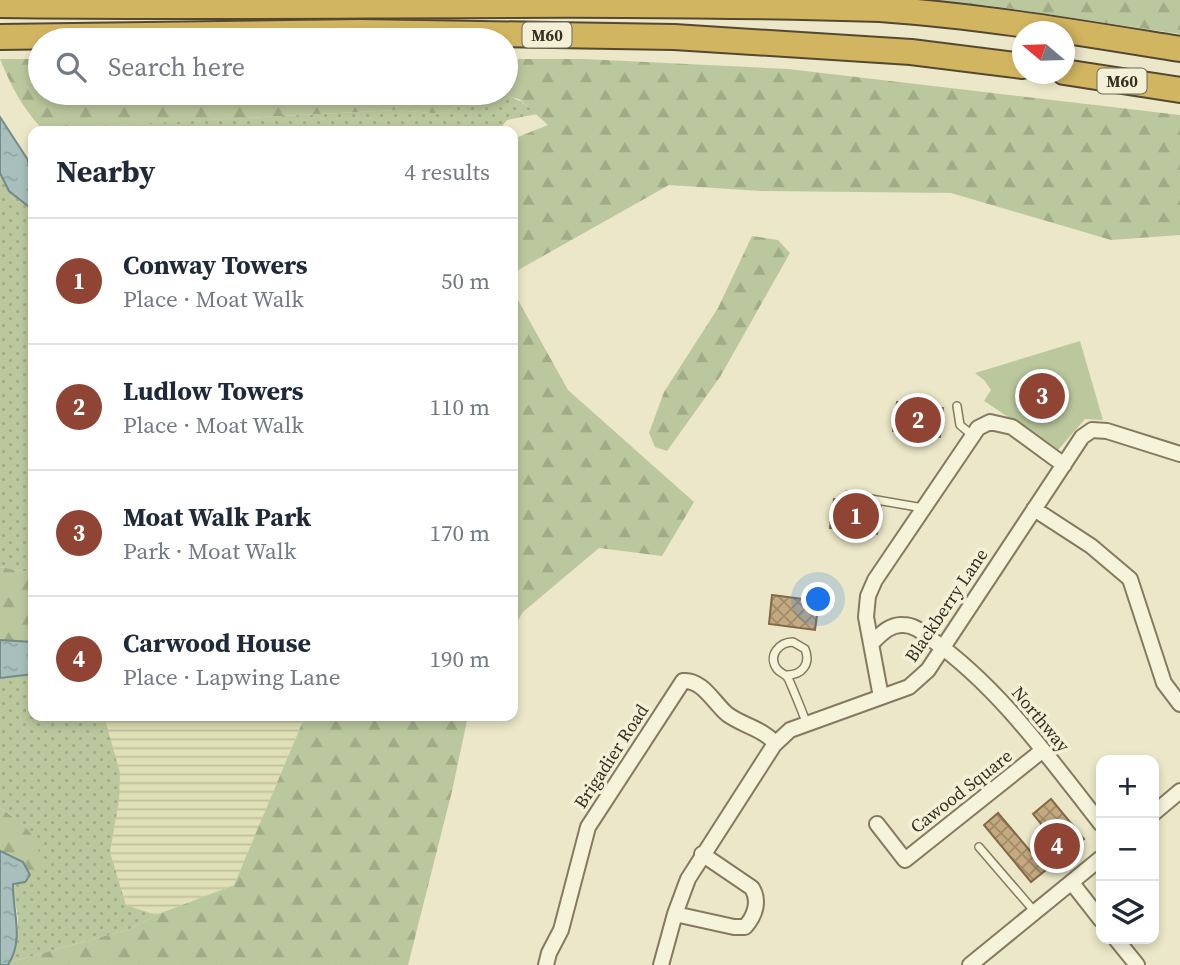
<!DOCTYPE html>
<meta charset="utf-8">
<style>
:root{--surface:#fff;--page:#f6f6f7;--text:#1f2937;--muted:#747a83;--line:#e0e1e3;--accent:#8f4434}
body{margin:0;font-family:"Source Serif 4",serif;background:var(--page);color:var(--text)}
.controls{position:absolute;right:21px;bottom:21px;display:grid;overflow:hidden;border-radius:14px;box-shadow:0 4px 10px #0003}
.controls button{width:63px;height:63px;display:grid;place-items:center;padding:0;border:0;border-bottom:2px solid var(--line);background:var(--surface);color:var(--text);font:35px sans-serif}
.compass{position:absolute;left:1012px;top:21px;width:63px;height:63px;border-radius:50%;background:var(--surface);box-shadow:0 4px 10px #0003;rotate:289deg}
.you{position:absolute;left:819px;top:600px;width:24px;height:24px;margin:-18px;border:5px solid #fff;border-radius:50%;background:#1a73e8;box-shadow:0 0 0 10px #1a73e833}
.badge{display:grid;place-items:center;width:46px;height:46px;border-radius:50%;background:var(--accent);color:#fff;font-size:23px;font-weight:700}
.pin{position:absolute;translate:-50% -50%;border:4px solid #fff;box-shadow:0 2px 7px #0006}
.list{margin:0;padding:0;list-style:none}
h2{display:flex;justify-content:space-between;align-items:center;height:91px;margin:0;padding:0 28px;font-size:30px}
h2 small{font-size:23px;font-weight:400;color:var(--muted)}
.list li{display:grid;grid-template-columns:46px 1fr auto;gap:21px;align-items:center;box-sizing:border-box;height:126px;padding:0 28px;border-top:2px solid var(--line)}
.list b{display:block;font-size:26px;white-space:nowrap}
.list p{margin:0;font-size:23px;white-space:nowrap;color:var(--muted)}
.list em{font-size:23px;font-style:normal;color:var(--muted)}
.icon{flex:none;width:38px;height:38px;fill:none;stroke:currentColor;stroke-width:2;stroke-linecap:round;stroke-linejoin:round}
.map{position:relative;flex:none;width:1180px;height:965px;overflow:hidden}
.search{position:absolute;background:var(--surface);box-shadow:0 4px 10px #0003;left:28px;top:28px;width:490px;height:77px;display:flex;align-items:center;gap:18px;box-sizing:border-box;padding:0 24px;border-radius:38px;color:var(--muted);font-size:26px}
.panel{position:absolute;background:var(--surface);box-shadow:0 4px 10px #0003;left:28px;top:126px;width:490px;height:595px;border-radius:14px}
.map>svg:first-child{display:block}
.farmland{fill:url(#farmland-rules)}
.grass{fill:url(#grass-dots)}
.forest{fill:url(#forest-firs)}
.green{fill:#bbc89d}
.water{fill:url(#water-ripples);stroke:#708d8b;stroke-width:2}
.building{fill:url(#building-cross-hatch);stroke:#826947;stroke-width:2}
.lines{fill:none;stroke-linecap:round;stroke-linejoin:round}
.service-casing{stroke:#857a5f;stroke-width:10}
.minor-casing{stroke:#857a5f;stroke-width:18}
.motorway-casing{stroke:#544832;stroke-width:28}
.service{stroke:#f6f3db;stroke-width:7}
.minor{stroke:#f6f3db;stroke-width:14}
.motorway{stroke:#d2b561;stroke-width:24}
.labels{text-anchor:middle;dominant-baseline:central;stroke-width:7;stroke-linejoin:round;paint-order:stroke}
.shield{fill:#f3f0d7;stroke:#6f6a58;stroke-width:2}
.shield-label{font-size:16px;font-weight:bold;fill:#373021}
.street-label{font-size:18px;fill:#373021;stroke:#f3f0d7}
</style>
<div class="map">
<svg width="1180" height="965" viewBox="0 0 1180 965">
<defs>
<pattern id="farmland-rules" width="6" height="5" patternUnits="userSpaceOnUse" patternTransform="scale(1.75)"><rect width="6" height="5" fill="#dfe0b6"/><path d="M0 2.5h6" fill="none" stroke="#c0c09c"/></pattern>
<pattern id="grass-dots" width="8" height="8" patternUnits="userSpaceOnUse" patternTransform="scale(1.75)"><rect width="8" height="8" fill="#bbc89d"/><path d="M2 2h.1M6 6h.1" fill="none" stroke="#a1ac87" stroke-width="1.8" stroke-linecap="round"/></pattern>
<pattern id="forest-firs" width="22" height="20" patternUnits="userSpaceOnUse" patternTransform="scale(1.75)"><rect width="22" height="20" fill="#bbc89d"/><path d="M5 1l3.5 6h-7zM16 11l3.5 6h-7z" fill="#a1ac87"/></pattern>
<pattern id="water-ripples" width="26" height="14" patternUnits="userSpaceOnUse" patternTransform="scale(1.75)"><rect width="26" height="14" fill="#a9bfbd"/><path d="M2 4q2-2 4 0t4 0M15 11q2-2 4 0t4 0" fill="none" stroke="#92a4a2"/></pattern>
<pattern id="building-cross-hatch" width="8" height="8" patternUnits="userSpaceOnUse" patternTransform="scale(1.75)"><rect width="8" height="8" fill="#c5aa81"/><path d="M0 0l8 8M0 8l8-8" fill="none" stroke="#a18b69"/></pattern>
</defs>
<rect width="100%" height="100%" fill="#ebe7c8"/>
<path class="farmland" d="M104,716H305L234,885L156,915L126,905L110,852L119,801Z"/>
<path class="grass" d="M478,93C506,93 516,96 537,114L507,120L498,131H52L53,128L396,110L443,114Z
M0,173L33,210V573L0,567Z
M33,674V716H104L120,773L119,801L110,852L126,905L156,915L133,928L11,962C15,946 20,929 17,911C15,901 13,894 13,883L25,881L31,875L14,817L0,808V678Z"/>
<path class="forest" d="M888,0H1180V34L986,5Z
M40,59V93H478L443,114L396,110L42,129C22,107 11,86 0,59Z
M506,59H584L788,69L1180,115V235L1111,240L951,193L760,191L669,185L513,273V139L548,125L519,99L492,93H506Z
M752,236L778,240L790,253L720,377L667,451L655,447L649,433L664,392L718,308Z
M513,291L568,390L694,502L662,556L599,548L523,612L513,629Z
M0,567L33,573V642L0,640Z
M305,716H468L452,791L408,965H8L11,962L133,928L156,915L234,885Z
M0,808C25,825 38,833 41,865L30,875L23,862L0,851Z"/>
<path class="green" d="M1080,341L1103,420L1085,419L1058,450L984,401L991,390L985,381L975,373Z"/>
<path class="water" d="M0,117L28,160L30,175L33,177V210L9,191L0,173Z
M0,640L33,642V674L0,678Z
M0,851L23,862L30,875L25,882L13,884C12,911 25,938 8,965H0Z"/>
<path class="building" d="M897,402L943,408L940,437L893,431Z
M834,499L881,505L877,534L830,528Z
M772,595L819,601L815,630L769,624Z
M1051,799L1084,839L1031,882L984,825L998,813L1031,852L1051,836L1033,814Z"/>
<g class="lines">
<g class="service-casing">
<path id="service" d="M957,406L960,425L972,435
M848,495L923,508
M787,675C802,675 811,664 805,649L793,642C780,642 767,655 777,669C782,675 786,673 789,680C795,694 801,708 806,722
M979,847L1035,912"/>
</g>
<g class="minor-casing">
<path id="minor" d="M1034,509L1091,546L1130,579L1164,683L1180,704
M872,643C881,634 890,624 903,625C915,625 923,633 931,639C1000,688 1049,758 1101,824
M881,697L866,617L868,596L875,580L978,428L990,422L1012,427L1064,465
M1154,813L1180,791
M877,824L905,860L1043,750
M1072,883L1101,920
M675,914L734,927H745C755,916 760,901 752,888L702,854
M1116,939L1137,965
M546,965L549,953L561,930L588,827L683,681C702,679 714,703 727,714C743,726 762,728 775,743
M661,965L675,914L688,879L774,745L790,730L909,687L928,670L1082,437L1092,430L1107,431L1180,454
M970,965L1101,858"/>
</g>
<g class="motorway-casing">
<path id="motorway" d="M0,5C293,9 587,0 880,9C981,16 1080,33 1180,49
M0,37L360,32L674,37L911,52L1023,66
M1064,72L1180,90"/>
</g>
<use href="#service" class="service"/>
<use href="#minor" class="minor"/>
<use href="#motorway" class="motorway"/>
</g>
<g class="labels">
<g class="shield">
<rect x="522.5" y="22.5" width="49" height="25" rx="5"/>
<rect x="1097.5" y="68.5" width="49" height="25" rx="5"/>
</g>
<g class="shield-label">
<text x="547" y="35">M60</text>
<text x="1122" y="81">M60</text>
</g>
<g class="street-label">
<text transform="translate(946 605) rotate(-56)">Blackberry Lane</text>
<text transform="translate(1041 719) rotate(50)">Northway</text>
<text transform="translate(611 756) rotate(-57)">Brigadier Road</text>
<text transform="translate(961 791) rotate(-38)">Cawood Square</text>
</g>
</g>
</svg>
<div class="controls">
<button>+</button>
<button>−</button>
<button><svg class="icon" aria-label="layers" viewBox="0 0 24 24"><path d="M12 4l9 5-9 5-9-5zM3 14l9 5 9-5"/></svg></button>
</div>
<svg class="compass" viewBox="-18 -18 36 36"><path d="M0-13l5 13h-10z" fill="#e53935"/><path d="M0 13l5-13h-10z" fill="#747a83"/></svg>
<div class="you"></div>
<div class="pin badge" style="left:856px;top:516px">1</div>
<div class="pin badge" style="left:918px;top:420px">2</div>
<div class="pin badge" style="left:1042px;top:396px">3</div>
<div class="pin badge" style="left:1057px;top:846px">4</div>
<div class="search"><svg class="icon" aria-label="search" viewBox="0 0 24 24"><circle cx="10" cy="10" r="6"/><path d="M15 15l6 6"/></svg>Search here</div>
<section class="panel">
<h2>Nearby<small>4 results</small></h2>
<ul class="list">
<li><span class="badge">1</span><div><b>Conway Towers</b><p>Place · Moat Walk</p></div><em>50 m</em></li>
<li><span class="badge">2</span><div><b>Ludlow Towers</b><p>Place · Moat Walk</p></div><em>110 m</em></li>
<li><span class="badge">3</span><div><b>Moat Walk Park</b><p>Park · Moat Walk</p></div><em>170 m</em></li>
<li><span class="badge">4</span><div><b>Carwood House</b><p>Place · Lapwing Lane</p></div><em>190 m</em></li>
</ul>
</section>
</div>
